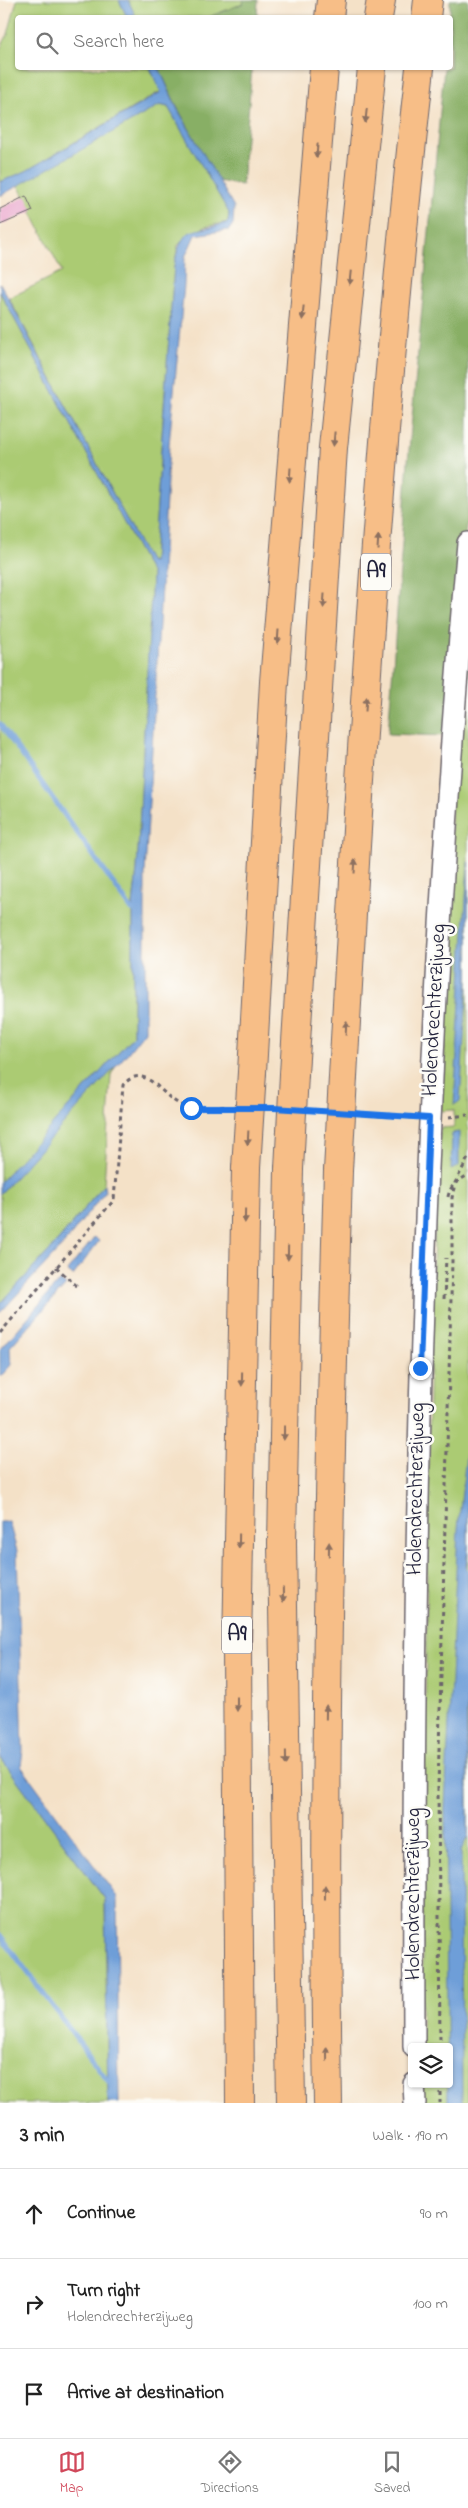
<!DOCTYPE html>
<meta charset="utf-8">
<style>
:root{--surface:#fff;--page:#f6f6f6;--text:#222;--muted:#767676;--line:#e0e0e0;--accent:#d1495b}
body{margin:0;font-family:"Indie Flower",sans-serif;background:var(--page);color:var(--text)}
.controls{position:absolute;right:15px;bottom:15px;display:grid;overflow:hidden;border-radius:5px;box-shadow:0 1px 4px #0004}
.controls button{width:45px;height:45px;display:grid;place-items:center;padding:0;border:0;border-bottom:1px solid var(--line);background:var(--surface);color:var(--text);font:25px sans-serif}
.stop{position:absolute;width:15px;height:15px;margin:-11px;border:4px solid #1a73e8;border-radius:50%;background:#fff}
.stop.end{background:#1a73e8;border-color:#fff;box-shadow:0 1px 5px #0008}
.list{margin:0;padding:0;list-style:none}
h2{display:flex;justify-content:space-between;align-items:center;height:65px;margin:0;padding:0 20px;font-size:21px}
h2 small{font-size:16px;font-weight:400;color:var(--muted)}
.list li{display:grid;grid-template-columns:32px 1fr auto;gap:15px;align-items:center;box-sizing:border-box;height:90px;padding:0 20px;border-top:1px solid var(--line)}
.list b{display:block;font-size:19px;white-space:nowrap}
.list p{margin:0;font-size:16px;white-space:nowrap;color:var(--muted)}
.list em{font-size:16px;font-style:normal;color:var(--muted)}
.icon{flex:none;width:28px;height:28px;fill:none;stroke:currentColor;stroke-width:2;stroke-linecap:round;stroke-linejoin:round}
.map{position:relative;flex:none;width:468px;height:2103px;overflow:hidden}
.search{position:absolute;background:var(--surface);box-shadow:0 1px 4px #0004;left:15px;right:15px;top:15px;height:55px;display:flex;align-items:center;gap:12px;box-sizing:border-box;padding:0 18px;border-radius:5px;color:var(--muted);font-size:19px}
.sheet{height:335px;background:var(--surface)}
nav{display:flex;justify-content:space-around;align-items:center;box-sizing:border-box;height:70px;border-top:1px solid var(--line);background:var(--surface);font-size:14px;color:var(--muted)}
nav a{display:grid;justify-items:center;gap:2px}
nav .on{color:var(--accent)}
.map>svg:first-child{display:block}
.green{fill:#abcb73;stroke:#667657}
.forest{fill:#88af65;stroke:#556850}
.water{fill:#6e9ed8;stroke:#48608a}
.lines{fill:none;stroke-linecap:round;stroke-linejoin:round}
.stream{stroke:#6e9ed8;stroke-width:5}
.building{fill:#eaa8ce}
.minor-casing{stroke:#6c656c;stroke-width:24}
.highway-casing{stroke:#6c656c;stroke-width:30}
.path{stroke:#6c656c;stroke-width:3;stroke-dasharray:4 4;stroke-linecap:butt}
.minor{stroke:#fff;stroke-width:21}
.highway{stroke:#f7be87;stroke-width:28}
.highway-bridge-casing{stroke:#6c656c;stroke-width:30;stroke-linecap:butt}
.highway-bridge{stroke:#f7be87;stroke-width:28}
.oneway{fill:#8c7061}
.route{stroke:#1a73e8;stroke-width:6}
.labels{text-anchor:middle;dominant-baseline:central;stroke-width:5;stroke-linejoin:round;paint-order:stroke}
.shield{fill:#fdfcf7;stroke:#646373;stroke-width:1}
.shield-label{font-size:21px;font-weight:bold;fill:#22223b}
.street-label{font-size:22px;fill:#22223b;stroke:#fdfcf7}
</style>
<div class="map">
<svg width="468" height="2103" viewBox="0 0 468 2103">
<rect width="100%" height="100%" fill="#fdfcf7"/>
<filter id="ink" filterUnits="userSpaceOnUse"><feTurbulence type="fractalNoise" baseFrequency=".02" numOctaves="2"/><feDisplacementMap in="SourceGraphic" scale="10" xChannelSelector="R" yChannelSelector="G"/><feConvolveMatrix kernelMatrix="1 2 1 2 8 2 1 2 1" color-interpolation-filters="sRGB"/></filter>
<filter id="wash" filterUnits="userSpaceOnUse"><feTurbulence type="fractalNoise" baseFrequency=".0096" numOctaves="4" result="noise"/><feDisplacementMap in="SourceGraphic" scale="20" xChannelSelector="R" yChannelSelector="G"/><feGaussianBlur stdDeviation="1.12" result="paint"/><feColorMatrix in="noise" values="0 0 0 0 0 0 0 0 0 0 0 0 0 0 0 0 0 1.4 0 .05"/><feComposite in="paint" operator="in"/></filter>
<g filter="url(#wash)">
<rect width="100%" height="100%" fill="#f4e1c7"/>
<path class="green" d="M17,0H119L127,17L18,18V68H150L161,91L26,171L0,182V49L8,34Z
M128,0H243L245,3L209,17L136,18Z
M160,105L168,107L229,212L228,222L204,227L178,245L174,266L153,562H149L9,298L62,272L18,185Z
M0,292L152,575L137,870L133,905V1036L0,1182Z
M468,559V2103H423L422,2084H449V2047H421L430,1319L440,1128L454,1127V1110L441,1111L452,924L449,566Z
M117,1064L111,1075L104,1185L51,1249L0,1304V1194Z
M0,1757L105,1899L108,2103H0Z"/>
<path class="forest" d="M243,0H258L257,17H209L244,3Z
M450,0H468V504L447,736L388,734L408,461L444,68H450Z
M159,68H252L242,185L218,181L177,107Z"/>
<path class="water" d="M119,0H128L136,17H127Z
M150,68H159L177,108L234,207L233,224L229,230L195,235L185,257L184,285L169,445L145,874V1031L127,1054L0,1194V1182L133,1036V905L137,870L152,575L0,292V283L149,561L153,562L174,266C184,219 193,236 228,222L229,213L168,107L160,105L0,196V182L26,171L161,92Z
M468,862V977L460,1101L454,1105Z
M459,1132V1166L451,1170L452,1133Z
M104,1185L105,1192L63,1245L0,1313V1304L51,1249Z
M95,1237L99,1241L73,1276L67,1271Z
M60,1280L66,1285L10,1347L11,1365L0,1377V1350Z
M468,1438V1548L466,1568L468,1570V1651L466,1654L468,1836L461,1851L462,2103H448L445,1808L458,1528Z
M0,1522H9L17,1551L23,1750L21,1766L117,1897L119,2103H108L105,1899L0,1757Z"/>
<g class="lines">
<path class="stream" d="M0,724L132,910L138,913
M0,1935L111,2085"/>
</g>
<g id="blocks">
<path class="building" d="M26,196L33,211L0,225V209Z"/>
</g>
</g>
<g filter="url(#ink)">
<use href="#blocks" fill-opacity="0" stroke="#6c656c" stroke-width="1"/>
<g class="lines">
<g class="minor-casing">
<path id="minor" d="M414,2047C412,1545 423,1044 468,543
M414,2084L415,2103"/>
</g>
<g class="highway-casing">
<path id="highway" d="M329,18L331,0
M378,18L381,0
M426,18L428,0
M252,1072L274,682L324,68
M294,1074L333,448L372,68
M343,1077C361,740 382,403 420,68
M289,1169L282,1543L291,2103
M240,2103L237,1648L246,1168
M328,2103C323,1792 329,1482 338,1171"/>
</g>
<path class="path" d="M361,1114L412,1117
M449,1117L468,1115
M448,1197C450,1185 458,1181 468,1175
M56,1267L77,1286
M444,1299L446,1258
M0,1333L114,1200L123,1085C145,1061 160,1095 181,1105C194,1111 213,1107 228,1107
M440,2047L438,1787L452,1261V1198L455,1183L468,1158
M440,2084V2103"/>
<use href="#minor" class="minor"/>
<use href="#highway" class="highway"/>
<g class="highway-bridge-casing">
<path id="highway-bridge" d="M246,1168L252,1072
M289,1169L294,1074
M338,1171L343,1077"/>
</g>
<use href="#highway-bridge" class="highway-bridge"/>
</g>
<defs><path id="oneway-solid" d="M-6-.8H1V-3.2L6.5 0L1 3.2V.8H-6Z" transform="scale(1.25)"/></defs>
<g class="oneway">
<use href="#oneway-solid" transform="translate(366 116) rotate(96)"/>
<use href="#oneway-solid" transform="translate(317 151) rotate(95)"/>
<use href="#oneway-solid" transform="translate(350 278) rotate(96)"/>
<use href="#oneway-solid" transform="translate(303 313) rotate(95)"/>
<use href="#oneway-solid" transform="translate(334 439) rotate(95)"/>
<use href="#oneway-solid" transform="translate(290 475) rotate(94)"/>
<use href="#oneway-solid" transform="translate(378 542) rotate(-86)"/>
<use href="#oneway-solid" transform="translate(324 601) rotate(94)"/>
<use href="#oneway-solid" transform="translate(278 637) rotate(94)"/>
<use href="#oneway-solid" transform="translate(366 704) rotate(-86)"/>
<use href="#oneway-solid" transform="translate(355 866) rotate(-86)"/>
<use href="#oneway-solid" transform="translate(346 1028) rotate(-87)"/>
<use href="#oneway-solid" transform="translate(248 1138) rotate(93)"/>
<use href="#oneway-solid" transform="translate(245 1216) rotate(91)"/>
<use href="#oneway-solid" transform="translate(288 1253) rotate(91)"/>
<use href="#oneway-solid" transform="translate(242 1379) rotate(91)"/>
<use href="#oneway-solid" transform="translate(284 1433) rotate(91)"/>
<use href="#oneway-solid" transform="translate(239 1541) rotate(91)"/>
<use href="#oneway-solid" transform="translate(329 1549) rotate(-89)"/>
<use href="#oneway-solid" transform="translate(283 1595) rotate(89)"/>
<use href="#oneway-solid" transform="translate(237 1704) rotate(90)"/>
<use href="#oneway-solid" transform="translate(326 1712) rotate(-89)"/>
<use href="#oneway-solid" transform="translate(286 1758) rotate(89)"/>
<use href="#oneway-solid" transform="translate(325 1892) rotate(-90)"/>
<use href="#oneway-solid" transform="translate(327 2054) rotate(-91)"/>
</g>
</g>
<g class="lines" filter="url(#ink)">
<path class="route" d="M191,1108H274L429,1118L420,1368"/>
</g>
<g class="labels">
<g class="shield">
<rect x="361" y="553.5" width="30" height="37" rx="4"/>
<rect x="222" y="1616.5" width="30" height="37" rx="4"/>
</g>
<g class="shield-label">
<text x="376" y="572">A9</text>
<text x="237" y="1635">A9</text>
</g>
<g class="street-label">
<text transform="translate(435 1010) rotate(-87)">Holendrechterzijweg</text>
<text transform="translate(417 1489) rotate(-89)">Holendrechterzijweg</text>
<text transform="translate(414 1894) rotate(-90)">Holendrechterzijweg</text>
</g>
</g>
</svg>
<div class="controls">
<button><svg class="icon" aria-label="layers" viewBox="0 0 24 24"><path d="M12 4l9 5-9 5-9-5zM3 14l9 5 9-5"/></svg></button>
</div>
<div class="stop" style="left:191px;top:1108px"></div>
<div class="stop end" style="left:420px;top:1368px"></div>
<div class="search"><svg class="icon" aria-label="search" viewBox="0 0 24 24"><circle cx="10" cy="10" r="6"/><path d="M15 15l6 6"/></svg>Search here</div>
</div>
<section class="sheet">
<h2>3 min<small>Walk · 190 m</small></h2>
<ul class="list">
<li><svg class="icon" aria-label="ahead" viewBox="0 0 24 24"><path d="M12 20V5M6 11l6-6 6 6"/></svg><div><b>Continue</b></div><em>90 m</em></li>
<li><svg class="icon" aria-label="right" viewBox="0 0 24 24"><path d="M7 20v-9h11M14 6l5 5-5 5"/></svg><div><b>Turn right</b><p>Holendrechterzijweg</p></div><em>100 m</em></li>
<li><svg class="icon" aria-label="arrive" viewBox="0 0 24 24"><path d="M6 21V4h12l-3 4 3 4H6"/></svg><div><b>Arrive at destination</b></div></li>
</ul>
</section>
<nav>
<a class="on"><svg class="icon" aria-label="map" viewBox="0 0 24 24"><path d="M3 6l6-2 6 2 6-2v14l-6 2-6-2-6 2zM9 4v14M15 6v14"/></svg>Map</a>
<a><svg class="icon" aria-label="directions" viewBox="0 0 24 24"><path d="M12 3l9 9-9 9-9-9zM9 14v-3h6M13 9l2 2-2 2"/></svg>Directions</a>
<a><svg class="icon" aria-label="saved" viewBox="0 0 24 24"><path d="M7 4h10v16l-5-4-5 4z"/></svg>Saved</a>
</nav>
